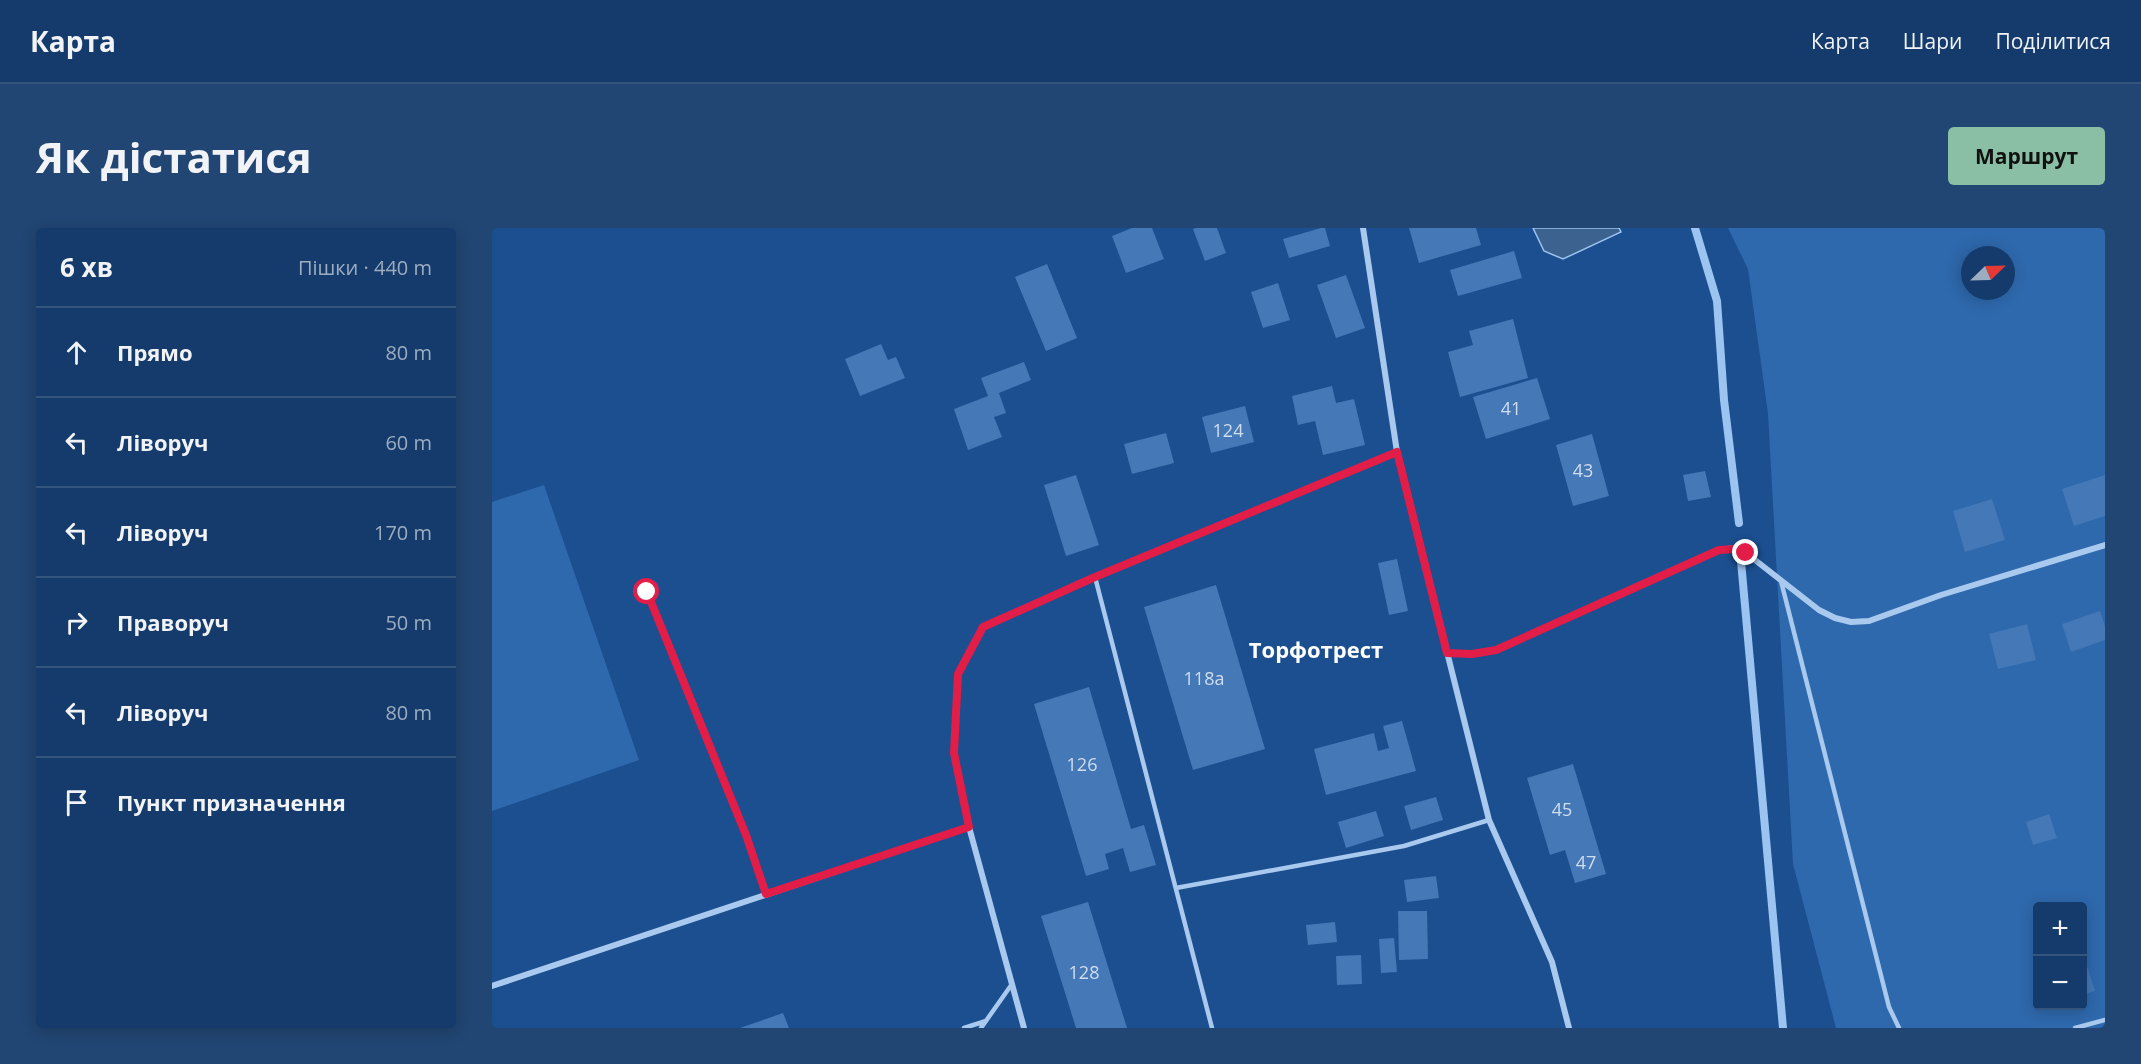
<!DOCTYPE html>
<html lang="uk">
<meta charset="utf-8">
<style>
:root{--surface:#143b6b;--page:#214673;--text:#f1f3f6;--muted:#9dadc1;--line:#33557e;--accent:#8abfa5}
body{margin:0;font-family:"Open Sans",sans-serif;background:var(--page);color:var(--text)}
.controls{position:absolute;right:18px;bottom:18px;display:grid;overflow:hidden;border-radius:6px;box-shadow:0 3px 15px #0003}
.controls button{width:54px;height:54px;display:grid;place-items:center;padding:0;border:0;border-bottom:2px solid var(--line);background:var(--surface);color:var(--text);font:30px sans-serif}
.compass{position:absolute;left:1469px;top:18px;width:54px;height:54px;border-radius:50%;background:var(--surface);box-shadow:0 3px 15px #0003;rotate:67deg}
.stop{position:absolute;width:18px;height:18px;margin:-14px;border:4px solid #e11d48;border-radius:50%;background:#fff}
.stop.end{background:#e11d48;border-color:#fff;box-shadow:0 2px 6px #0008}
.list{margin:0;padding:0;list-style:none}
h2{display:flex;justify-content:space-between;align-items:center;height:78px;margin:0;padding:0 24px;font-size:26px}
h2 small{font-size:20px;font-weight:400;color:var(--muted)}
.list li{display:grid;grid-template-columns:39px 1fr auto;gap:18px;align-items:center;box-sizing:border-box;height:90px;padding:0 24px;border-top:2px solid var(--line)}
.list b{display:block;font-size:22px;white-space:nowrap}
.list em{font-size:20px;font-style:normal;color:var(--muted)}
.icon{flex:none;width:33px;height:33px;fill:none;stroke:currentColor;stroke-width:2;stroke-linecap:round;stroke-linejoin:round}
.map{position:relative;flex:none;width:1613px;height:800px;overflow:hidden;border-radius:6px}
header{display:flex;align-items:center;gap:36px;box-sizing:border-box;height:84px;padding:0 30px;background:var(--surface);border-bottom:2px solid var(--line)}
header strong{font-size:28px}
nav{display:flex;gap:33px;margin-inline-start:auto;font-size:21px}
.intro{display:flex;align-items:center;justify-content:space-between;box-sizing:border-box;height:144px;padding:0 36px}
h1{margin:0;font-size:42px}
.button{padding:15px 27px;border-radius:6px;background:var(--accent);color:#111;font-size:21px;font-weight:700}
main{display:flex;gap:36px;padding:0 36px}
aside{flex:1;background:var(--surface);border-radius:6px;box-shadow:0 3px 15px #0003}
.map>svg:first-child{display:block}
.green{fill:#2e69ad;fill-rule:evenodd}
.water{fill:#3c6290;stroke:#9cc4f0;stroke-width:1.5}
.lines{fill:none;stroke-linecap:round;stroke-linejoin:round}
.stream{stroke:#9cc4f0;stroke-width:8}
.building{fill:#4478b7}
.service{stroke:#a9c9ee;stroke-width:4.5}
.minor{stroke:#a9c9ee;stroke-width:6}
.route{stroke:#e11d48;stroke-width:8}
.labels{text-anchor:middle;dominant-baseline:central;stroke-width:5;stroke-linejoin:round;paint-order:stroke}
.number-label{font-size:18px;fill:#d0dded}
.neighbourhood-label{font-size:22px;font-weight:bold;fill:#fff;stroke:#1b4f8f}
</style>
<header>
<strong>Карта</strong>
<nav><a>Карта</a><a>Шари</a><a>Поділитися</a></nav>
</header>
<div class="intro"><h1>Як дістатися</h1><a class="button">Маршрут</a></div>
<main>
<aside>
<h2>6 хв<small>Пішки · 440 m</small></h2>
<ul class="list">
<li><svg class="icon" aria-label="ahead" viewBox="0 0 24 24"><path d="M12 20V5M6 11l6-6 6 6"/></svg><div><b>Прямо</b></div><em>80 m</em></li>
<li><svg class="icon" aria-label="left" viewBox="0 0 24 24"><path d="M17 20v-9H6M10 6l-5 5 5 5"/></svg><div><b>Ліворуч</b></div><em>60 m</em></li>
<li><svg class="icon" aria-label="left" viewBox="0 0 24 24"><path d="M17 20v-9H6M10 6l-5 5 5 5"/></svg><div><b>Ліворуч</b></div><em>170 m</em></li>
<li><svg class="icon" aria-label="right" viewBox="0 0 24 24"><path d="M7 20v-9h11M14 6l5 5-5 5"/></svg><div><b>Праворуч</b></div><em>50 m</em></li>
<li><svg class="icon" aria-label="left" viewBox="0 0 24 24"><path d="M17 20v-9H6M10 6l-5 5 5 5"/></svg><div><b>Ліворуч</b></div><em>80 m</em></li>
<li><svg class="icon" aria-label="arrive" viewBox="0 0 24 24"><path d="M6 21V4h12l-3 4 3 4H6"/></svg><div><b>Пункт призначення</b></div></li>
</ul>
</aside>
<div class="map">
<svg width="1613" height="800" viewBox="0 0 1613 800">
<rect width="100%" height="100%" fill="#1b4f8f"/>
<path class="green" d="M1236,0H1613V800H1344L1301,636L1276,186L1256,41ZM1478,27H1514V63H1478ZM1546,678H1590V778H1546Z
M52,257L147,532L0,583V274Z"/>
<path class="water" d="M1041,0H1127L1129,4L1071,31L1052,23Z"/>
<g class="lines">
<path class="stream" d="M1203,0L1225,73L1232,172L1247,295
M1249,333L1291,800"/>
</g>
<path class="building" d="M640,0H660L672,31L634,45L620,8Z
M704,0H725L734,25L713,33L701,1Z
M829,0H833L838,18L797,30L791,11Z
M917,0H984L989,17L927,35Z
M1022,23L1030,50L966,68L958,42Z
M555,36L585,110L554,123L523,49Z
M854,47L873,100L844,110L825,57Z
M786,55L798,92L771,100L759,64Z
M1021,91L1036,150L968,169L956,124L981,117L977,103Z
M389,116L396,132L404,129L413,150L368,168L353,131Z
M532,134L539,152L507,165L514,185L502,189L510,209L476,222L462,181L496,168L489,150Z
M1045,150L1058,191L994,211L981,169Z
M840,158L844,175L862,171L873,217L831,227L823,193L806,197L800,168Z
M753,178L762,214L719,225L710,189Z
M674,205L682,235L640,246L632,216Z
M1100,206L1117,268L1081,278L1064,217Z
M1213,243L1219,269L1196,273L1191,247Z
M584,247L607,317L574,328L552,257Z
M1613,247V288L1582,298L1570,261Z
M1500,271L1513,312L1473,324L1461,283Z
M905,331L916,383L897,387L886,335Z
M724,357L773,521L701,542L652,379Z
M1608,383L1613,398V412L1579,424L1570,396Z
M1535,396L1544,432L1506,441L1497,406Z
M597,459L639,601L652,597L664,637L638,644L631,620L613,626L617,641L594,648L542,476Z
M910,493L924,543L834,567L822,521L882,505L886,523L897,520L891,498Z
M1081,536L1114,646L1083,655L1073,622L1058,627L1035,550Z
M944,569L951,592L919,602L912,578Z
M884,583L892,608L854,620L846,594Z
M1557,586L1565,610L1541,617L1534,594Z
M944,648L947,670L915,674L912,652Z
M596,674L635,800H584L549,688Z
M906,683H935L936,731L907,732Z
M843,694L845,714L816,717L814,697Z
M902,710L905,744L889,745L887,711Z
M1590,722L1603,763L1590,767Z
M869,727L870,756L845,757L844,728Z
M291,785L297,800H248Z"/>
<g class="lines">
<path class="service" d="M603,349L720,800
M1289,353L1397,779L1407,800
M155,364L254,607L274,666
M684,660L912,618L997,592
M472,800L494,793
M489,800L520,756
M1583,800L1613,792"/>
<path class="minor" d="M871,0L905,224L997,592L1060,734L1077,800
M955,425L980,426L1004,422L1227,322L1243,320L1254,325L1327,382L1343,390L1359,394L1377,393L1449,367L1613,317
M0,758L477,599
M532,800L477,599L462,525L466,446L491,399L603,349L905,224"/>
</g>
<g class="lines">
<path class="route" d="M155,364L254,607L274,666L477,599L462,525L466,446L491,399L603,349L905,224L955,425L980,426L1004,422L1227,322L1243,321L1254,325"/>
</g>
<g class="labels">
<g class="number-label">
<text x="1019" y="180">41</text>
<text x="736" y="202">124</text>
<text x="1091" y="242">43</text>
<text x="712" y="450">118а</text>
<text x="590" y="536">126</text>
<text x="1070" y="581">45</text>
<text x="1094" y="634">47</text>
<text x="592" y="744">128</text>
</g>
<g class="neighbourhood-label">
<text x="824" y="421">Торфотрест</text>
</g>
</g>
</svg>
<div class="controls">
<button>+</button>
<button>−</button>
</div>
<svg class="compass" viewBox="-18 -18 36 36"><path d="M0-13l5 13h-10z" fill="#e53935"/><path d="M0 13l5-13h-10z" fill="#9dadc1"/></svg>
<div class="stop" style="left:155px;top:364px"></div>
<div class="stop end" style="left:1254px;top:325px"></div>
</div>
</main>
